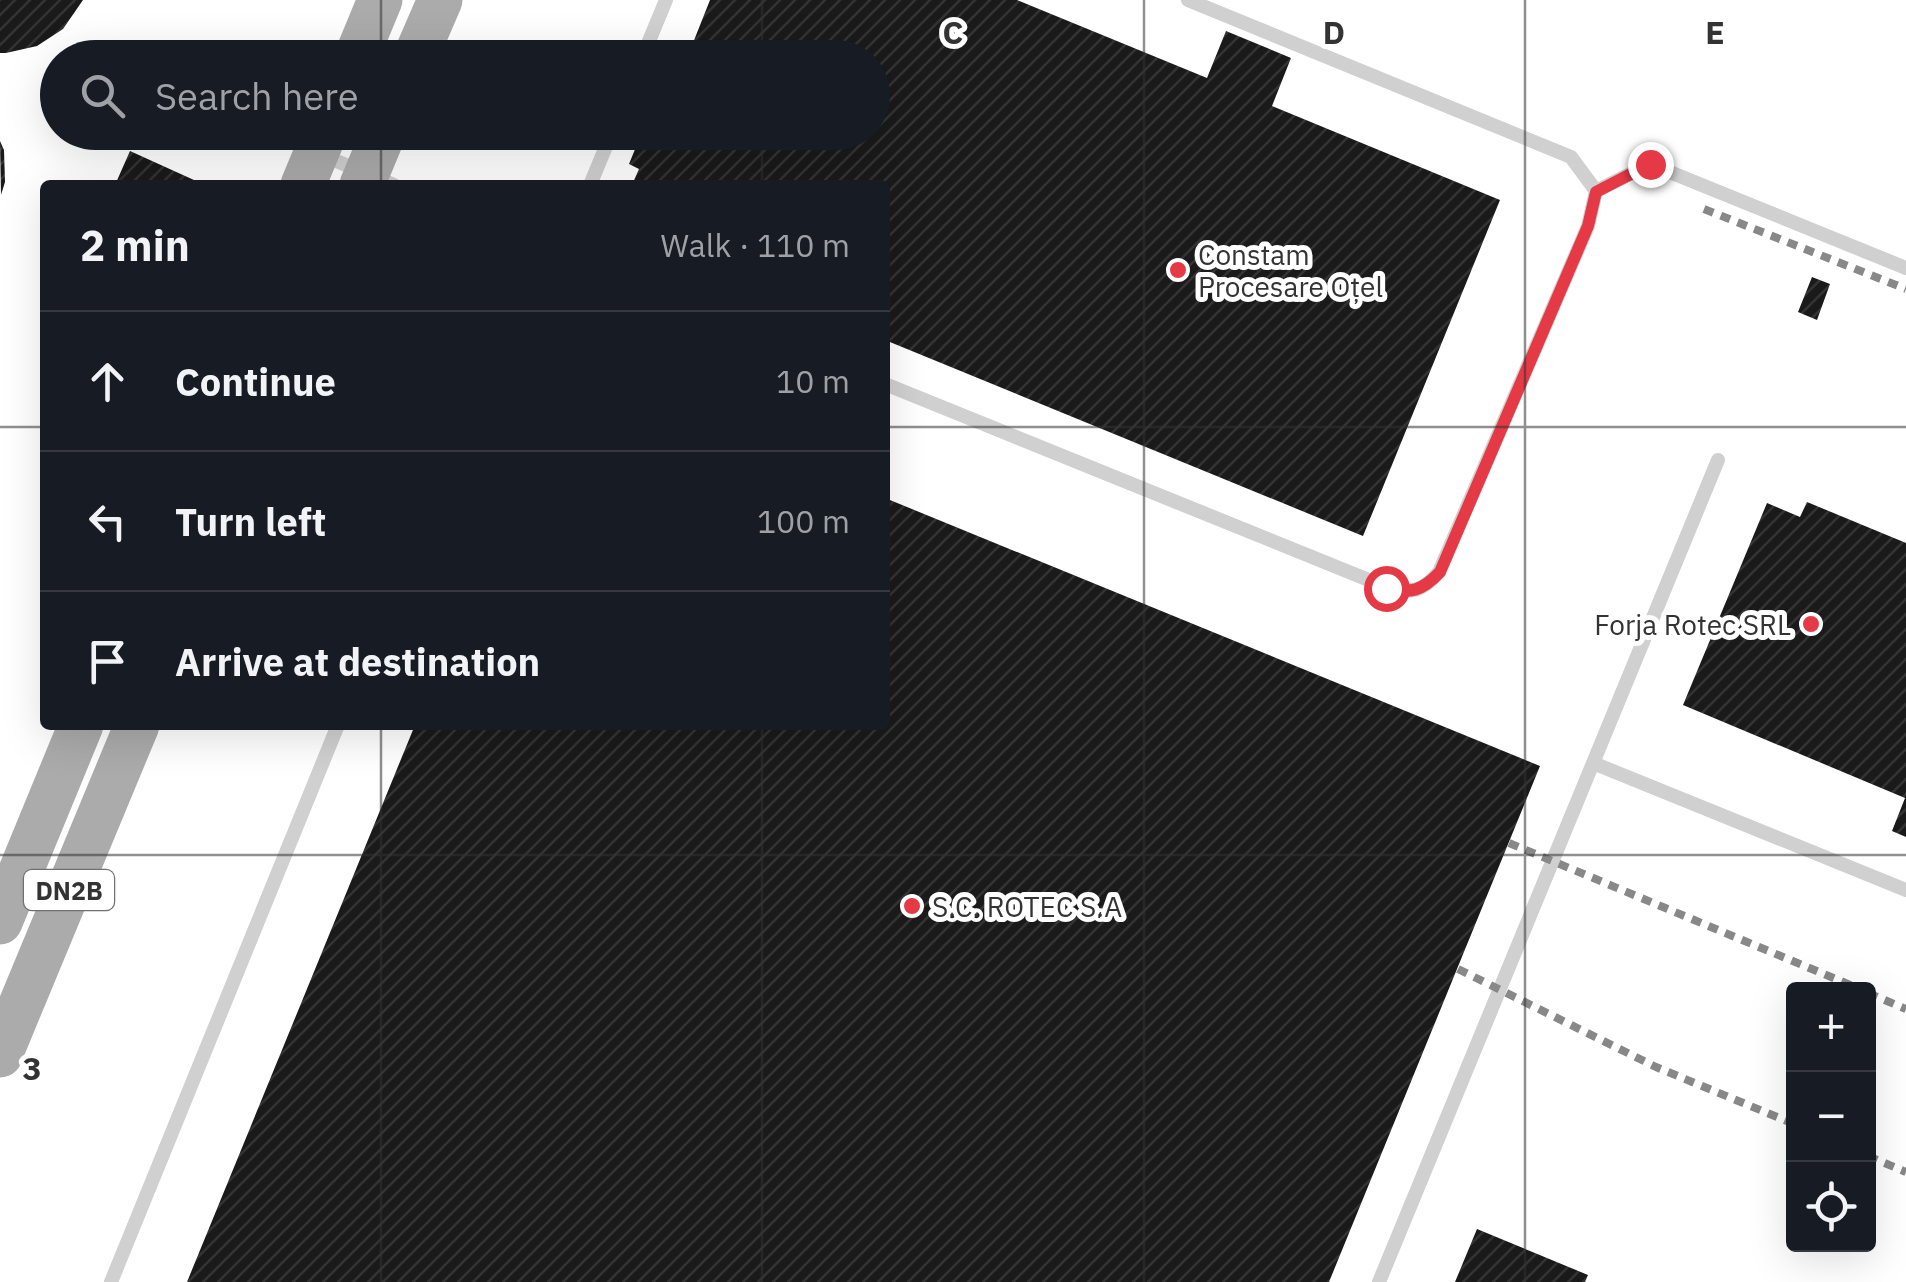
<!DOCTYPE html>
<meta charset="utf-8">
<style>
:root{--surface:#171b24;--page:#242831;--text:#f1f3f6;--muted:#9ea1a6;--line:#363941}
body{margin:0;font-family:"IBM Plex Sans",sans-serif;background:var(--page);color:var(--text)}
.controls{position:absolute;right:30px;bottom:30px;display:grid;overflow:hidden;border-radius:10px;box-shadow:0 10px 40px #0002}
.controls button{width:90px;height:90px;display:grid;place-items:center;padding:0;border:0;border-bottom:2px solid var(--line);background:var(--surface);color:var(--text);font:50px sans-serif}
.stop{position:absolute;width:30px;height:30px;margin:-22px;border:8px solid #e63946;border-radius:50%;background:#fff}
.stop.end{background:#e63946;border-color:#fff;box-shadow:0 2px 10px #0008}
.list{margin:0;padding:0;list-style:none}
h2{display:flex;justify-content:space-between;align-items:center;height:130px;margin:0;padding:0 40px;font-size:42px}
h2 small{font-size:32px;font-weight:400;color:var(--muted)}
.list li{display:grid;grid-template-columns:65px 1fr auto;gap:30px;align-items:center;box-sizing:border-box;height:140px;padding:0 40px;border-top:2px solid var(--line)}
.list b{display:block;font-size:38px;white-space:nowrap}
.list em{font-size:32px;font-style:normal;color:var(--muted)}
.icon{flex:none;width:55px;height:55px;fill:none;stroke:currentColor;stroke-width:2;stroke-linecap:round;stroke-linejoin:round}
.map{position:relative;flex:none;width:1906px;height:1282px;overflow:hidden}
.search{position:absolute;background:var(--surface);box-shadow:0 10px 40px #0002;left:40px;top:40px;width:850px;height:110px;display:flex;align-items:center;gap:25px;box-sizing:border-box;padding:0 35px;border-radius:55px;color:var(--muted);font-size:38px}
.panel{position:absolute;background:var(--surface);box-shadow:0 10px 40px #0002;left:40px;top:180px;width:850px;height:550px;border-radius:10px}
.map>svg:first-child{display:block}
.building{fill:url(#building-hatch)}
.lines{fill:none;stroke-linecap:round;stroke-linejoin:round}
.service{stroke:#d0d0d0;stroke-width:14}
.primary{stroke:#ababab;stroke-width:45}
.rail{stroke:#888;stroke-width:8;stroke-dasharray:10 8;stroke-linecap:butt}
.route{stroke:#e63946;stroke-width:12}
.grid{fill:none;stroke:#333;stroke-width:2.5;stroke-opacity:0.55}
.poi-dot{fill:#e63946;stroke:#fff;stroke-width:4}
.labels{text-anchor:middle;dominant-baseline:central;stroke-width:10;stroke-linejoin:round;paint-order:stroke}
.shield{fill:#fff;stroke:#707070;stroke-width:2.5}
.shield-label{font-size:25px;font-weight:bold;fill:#333}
.poi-label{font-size:28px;fill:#333;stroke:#fff;text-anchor:start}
.grid-label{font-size:32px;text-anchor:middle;font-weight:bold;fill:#333;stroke:#fff;stroke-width:10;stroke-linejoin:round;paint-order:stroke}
</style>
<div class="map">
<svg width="1906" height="1282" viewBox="0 0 1906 1282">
<defs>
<pattern id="building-hatch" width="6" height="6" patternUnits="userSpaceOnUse" patternTransform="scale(2.5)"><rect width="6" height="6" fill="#1a1a1a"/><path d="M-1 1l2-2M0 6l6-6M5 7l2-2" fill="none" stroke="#333"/></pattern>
</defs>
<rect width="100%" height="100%" fill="#fff"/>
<path class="building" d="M0,0H83L63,29L37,46L6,53H0Z
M710,0H1017L1207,78L1226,31L1291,58L1272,106L1500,200L1363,536L885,340V185H632L639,169L629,164L638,142L650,147L656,132H872V58H687Z
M0,141L4,150L5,182L1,195Z
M130,151L205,185H115Z
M1812,277L1830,284L1817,320L1798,312Z
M885,498L1540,766L1329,1282H187L415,725H885Z
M1807,502L1906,543V837L1892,831L1905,798L1683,705L1767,503L1800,517Z
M1477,1229L1588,1275L1585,1282H1455Z"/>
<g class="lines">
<path class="service" d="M642,58L666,0
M322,155L394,185
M590,185L612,132
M1596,191L1650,164L1906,268
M885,384L1386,587C1411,594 1422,592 1439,572L1588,226L1596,191L1571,157L1188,0
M1593,763L1906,890
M111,1282L338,725
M1379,1282L1718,460"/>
<path class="primary" d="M356,58L380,0
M415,58L440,0
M303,185L325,132
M362,185L384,132
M0,922L81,725
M0,1055L137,725"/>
<path class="rail" d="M1704,209L1906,289
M1509,843L1860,989
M1458,969L1656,1067L1794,1124
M1868,993L1906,1009
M1868,1156L1906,1172"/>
</g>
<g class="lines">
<path class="route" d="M1386,588C1411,594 1422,591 1440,572L1588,226L1596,192L1650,164"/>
</g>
<path class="grid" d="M381,0V58M762,0V58M1144,0V1282M1525,0V1282M381,132V185M762,132V185M0,427H45M885,427H1906M381,725V1282M762,725V1282M0,855H1906"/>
<g class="poi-dot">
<circle cx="1178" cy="270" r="10"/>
<circle cx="1811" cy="624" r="10"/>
<circle cx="912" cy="906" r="10"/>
</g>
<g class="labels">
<rect class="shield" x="24" y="870" width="90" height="40" rx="8"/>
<g class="shield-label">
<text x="69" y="890">DN2B</text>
</g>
<g class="poi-label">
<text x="1198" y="254">Constam<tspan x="1198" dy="32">Procesare Oțel</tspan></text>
<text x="1791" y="624" text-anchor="end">Forja Rotec SRL</text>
<text x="932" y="906">S.C. ROTEC S.A</text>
</g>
</g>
<g class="grid-label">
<text x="953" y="44">C</text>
<text x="1334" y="44">D</text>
<text x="1715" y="44">E</text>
<text x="32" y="1080">3</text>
</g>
</svg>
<div class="controls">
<button>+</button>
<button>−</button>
<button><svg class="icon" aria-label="locate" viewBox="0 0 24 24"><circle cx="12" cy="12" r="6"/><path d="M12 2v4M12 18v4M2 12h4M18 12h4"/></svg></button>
</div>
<div class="stop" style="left:1386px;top:588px"></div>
<div class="stop end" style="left:1650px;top:164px"></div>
<div class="search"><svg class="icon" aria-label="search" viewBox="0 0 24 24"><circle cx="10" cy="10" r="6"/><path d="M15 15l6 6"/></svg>Search here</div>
<section class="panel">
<h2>2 min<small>Walk · 110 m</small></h2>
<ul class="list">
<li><svg class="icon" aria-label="ahead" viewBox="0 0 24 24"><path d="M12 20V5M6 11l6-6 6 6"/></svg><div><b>Continue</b></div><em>10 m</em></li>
<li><svg class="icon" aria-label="left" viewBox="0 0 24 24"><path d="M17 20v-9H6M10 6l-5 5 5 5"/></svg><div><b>Turn left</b></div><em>100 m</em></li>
<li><svg class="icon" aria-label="arrive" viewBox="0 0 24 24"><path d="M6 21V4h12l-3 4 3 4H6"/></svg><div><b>Arrive at destination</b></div></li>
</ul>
</section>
</div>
